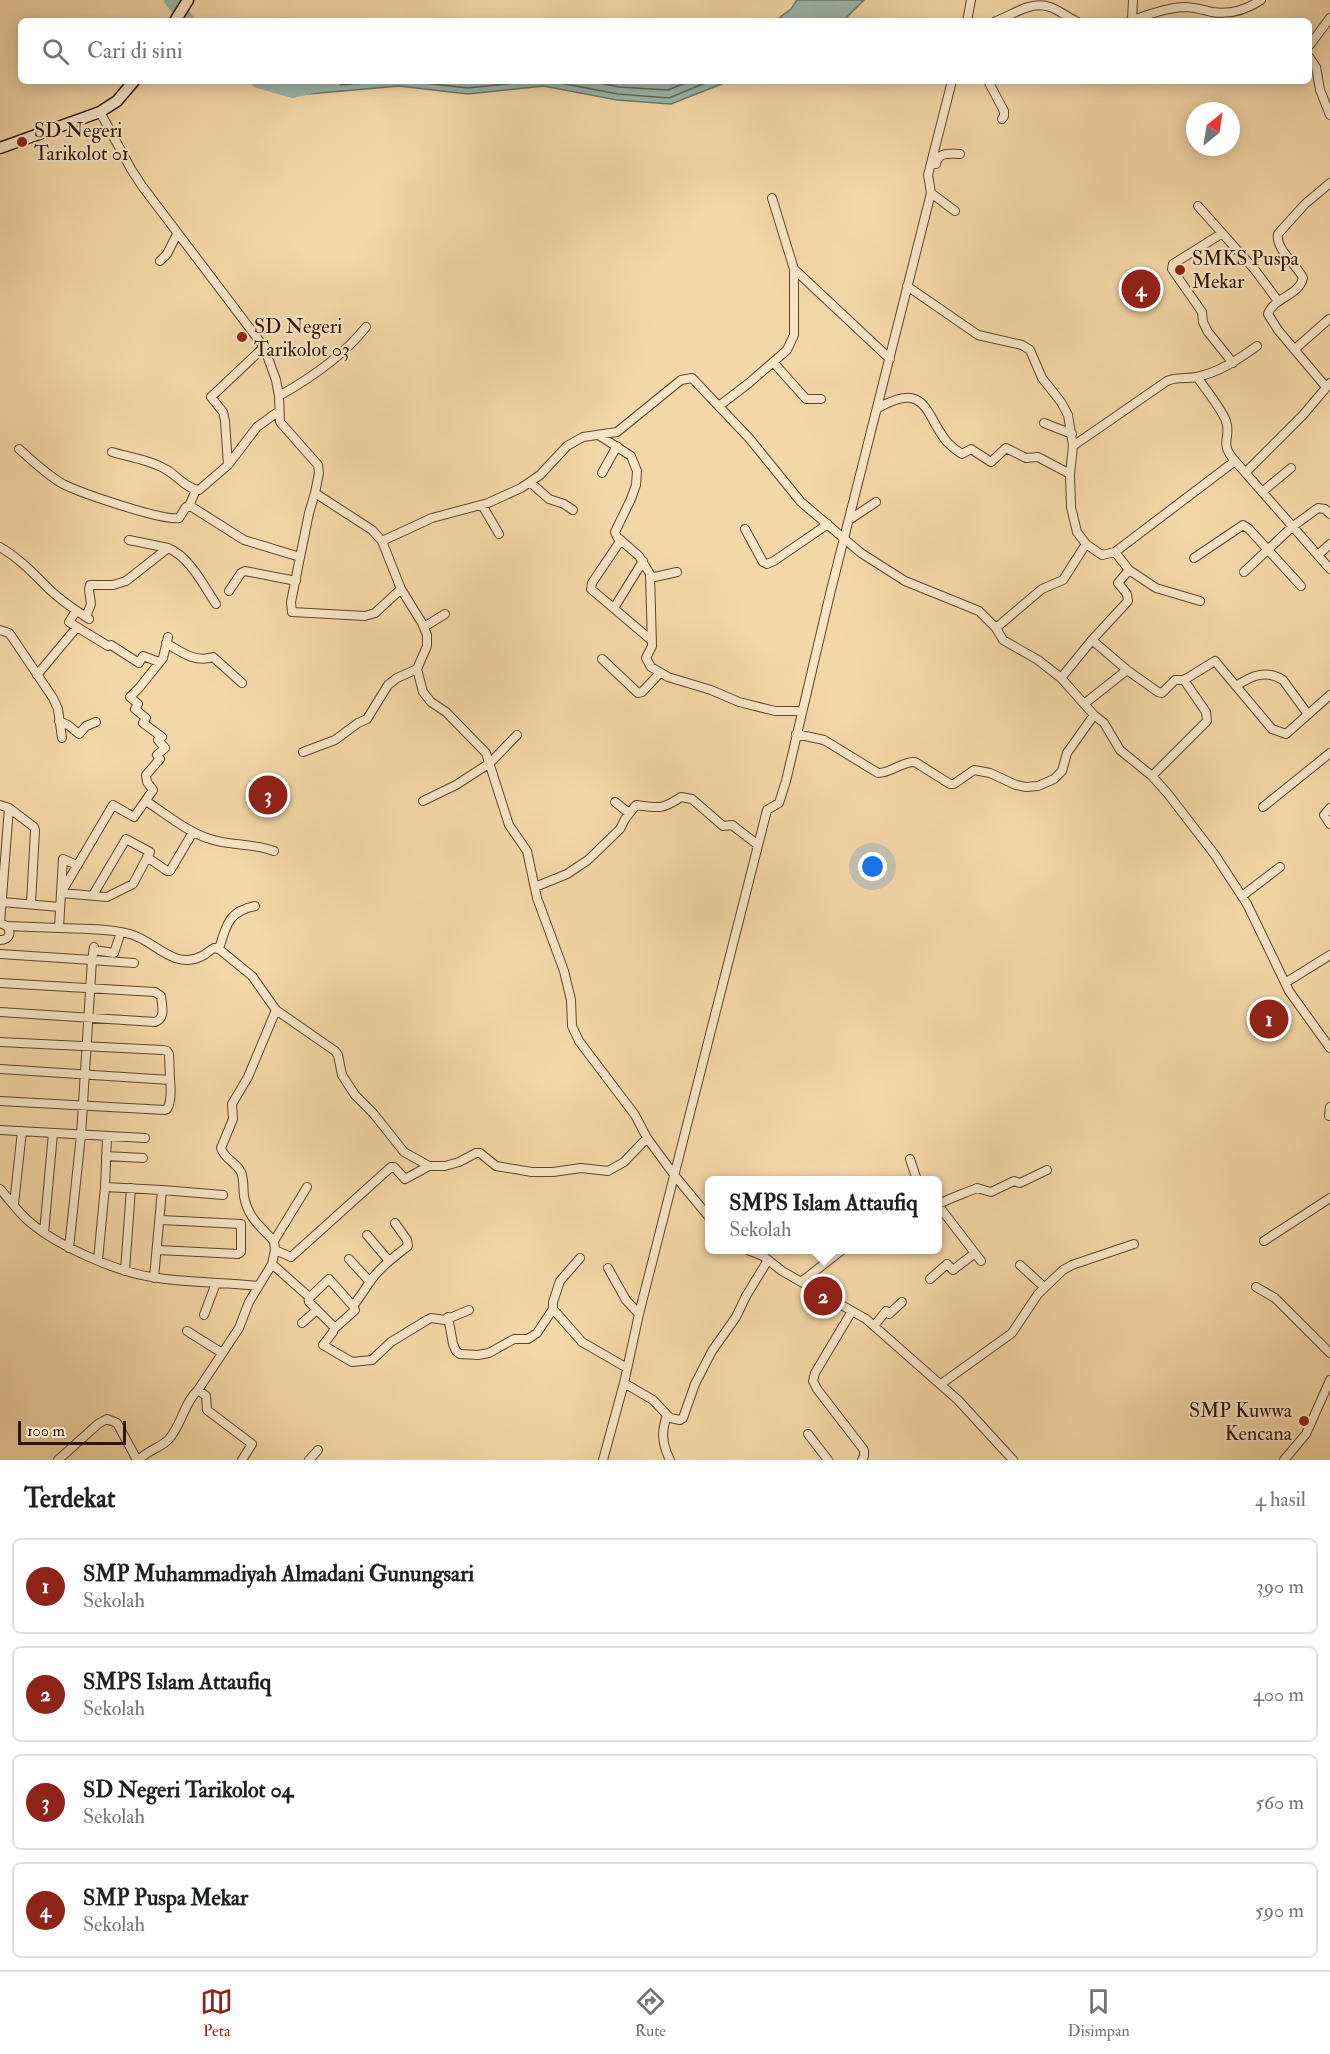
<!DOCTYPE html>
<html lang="id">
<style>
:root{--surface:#fff;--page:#f2f2f2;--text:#202124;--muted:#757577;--line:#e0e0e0;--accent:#8f2418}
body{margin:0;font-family:"IM FELL Double Pica",serif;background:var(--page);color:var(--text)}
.compass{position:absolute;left:1186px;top:102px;width:54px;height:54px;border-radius:50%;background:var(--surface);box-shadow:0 3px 15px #0003;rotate:30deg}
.scale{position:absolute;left:18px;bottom:15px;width:108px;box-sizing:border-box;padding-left:6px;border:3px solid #311302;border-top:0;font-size:16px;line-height:21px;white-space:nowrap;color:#311302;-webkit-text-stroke:4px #f8e5c6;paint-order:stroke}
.you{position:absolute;left:873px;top:867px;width:21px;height:21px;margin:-15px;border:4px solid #fff;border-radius:50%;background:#1a73e8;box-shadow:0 0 0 9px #1a73e833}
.badge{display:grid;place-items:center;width:39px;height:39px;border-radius:50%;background:var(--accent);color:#fff;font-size:20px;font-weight:700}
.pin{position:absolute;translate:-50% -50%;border:3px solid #fff;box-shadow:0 2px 6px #0006}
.popup{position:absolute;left:705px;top:1176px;width:237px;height:78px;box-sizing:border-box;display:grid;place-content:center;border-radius:9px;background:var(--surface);filter:drop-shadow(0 2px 4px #0005);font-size:20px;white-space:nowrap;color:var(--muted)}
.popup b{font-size:22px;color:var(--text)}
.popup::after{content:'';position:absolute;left:50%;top:100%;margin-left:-12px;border:12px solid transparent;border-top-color:var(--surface)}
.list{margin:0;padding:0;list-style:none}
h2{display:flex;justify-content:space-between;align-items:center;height:78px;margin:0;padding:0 24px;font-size:26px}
h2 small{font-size:20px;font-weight:400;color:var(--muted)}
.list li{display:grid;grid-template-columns:39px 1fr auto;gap:18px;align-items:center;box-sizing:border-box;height:96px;margin:0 12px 12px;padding:0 12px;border:2px solid var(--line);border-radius:9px}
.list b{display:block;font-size:22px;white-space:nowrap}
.list p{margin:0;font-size:20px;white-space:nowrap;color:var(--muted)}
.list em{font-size:20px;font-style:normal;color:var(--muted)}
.icon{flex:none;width:33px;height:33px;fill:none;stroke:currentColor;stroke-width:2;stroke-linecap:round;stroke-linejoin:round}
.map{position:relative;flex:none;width:1330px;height:1460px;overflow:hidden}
.search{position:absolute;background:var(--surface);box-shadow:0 3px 15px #0003;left:18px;right:18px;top:18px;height:66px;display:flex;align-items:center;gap:15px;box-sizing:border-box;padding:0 21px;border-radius:9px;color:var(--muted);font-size:22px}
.sheet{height:510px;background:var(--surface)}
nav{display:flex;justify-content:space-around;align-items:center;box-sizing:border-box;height:84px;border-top:2px solid var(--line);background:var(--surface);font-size:16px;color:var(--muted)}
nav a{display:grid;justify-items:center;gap:3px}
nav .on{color:var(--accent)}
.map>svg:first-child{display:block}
.water{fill:#9cb8ad;stroke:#717669;stroke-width:1.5}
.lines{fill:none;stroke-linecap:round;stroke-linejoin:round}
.shore{stroke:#666658;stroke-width:1.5}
.river{stroke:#9cb8ad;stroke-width:14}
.street-casing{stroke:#62442c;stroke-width:10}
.secondary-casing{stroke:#311302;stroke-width:13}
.street{stroke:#f8e5c6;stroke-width:8}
.secondary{stroke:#f8e5c6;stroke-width:10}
.poi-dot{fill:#8f2418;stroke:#f8e5c6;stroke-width:2}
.labels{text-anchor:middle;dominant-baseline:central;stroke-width:4.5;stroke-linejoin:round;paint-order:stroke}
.poi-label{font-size:20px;fill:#311302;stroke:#f8e5c6;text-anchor:start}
</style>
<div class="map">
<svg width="1330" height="1460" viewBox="0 0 1330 1460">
<rect width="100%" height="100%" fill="#f4d7a8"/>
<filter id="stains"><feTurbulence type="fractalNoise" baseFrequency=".00333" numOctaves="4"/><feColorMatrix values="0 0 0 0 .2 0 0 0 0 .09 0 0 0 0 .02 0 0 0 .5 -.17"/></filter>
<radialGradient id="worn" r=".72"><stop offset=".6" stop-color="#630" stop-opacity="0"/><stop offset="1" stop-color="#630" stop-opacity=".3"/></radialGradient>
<path class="water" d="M797,0H864L843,21H775L791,9Z
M285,81H729L671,104L617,100L544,86L468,94L399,86L297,95Z"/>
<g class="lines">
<path class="shore" d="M293,81L301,88L389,81
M407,81L468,88L533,81
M550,81L618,94L669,98L710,81
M590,81L619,87L668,90L690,81"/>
<path class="river" d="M171,0L188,21
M258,81L293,91L334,81"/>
<g class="street-casing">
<path id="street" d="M1132,20L1133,0
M967,21L971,0
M996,21C1013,15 1031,0 1050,7C1059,10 1067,17 1076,21
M1130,21C1147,15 1166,8 1184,7C1194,7 1203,10 1212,12C1230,15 1246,10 1261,0
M1309,46L1330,18
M1309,57L1316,67L1320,90L1330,115
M988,81L1004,111V116L1002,119
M100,112L131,169L142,186L264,347L276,380L279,396L280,422L318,465L319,473L315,493L372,530L382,541L401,589L422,623L427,635V646L417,669L423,692L431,702L446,712L486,753L509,825L527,851L537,898L564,971L571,1000L572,1026L579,1041L635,1115L647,1138L675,1176L709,1217
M936,164C939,151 949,154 960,154
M931,193L955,211
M1198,206L1255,270L1278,301
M1221,234L1173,264L1172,269L1202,312L1203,322L1208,332L1233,363
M160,261L167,254L177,234
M794,269L890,359
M907,286L978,335L1022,345L1030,350L1042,378L1061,402L1068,415L1073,446L1070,474L1071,507L1077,532L1086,544
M1295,349L1329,319
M773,362L806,399H821
M1197,377C1206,390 1221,408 1226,421C1232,439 1218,442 1235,461
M1326,387L1278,330L1268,314C1274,297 1299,296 1303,278C1297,265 1275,249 1278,234L1305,204L1330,183
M279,396C311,378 344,355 366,327
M719,406L749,383L787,350L794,335V269L772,198
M878,408C927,380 925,415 947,442C951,446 957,451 962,454L971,449L991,462L1006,448L1026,458L1038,457L1070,474
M1044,423L1072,434
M600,436L631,456L637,471L636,485L631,499L615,532L617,537L639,556L650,574L652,646L646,658L651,667L668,677L711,690L739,702L775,711H802
M1073,446L1167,381C1177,377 1186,379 1196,377C1218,373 1239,359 1257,346
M19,449C33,461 47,475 63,484C81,493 162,521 179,518L186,507H192L244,540L300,557
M112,452C129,457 151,460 167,470C177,476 187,489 199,490L228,465L257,427L279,411
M228,465L225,421L223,412L211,397L264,347
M1246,472L1303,415L1330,383
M602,473L617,446
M531,483L549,499L564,504L573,510
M1262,492L1291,468
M315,493L309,513L291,602L292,612L365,616L375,613L401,589
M482,505L499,534
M189,506L196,490
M849,520L876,502
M745,529L763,562L767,564L774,561L828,524
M621,540L592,583L591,589L651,640
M382,541L432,518L488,503L521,488L540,475L567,446L583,437L617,432L681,380L692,378L749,438L801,502L861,553L905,581L979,611L996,628L1003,640L1038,660L1061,678L1094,715L1104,723L1120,750L1152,776L1168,794L1215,855L1247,904L1289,991L1330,1048
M0,547C19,558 32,572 47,587C59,599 75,610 89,619
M168,548C190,557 203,585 216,604
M1318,555L1330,544
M1194,558L1243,525L1249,529L1301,586
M1129,570L1156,588L1200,601
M1244,572L1292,527L1318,508L1325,509L1330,514
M650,578L677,572
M229,591L241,573L245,571L296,581
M614,608L643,561
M76,611L69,622L77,627
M86,617L91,604L89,590L90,585H113L126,581L168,548L129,540
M424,627L445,614
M996,628L1042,589L1063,580L1086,544L1102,555L1115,552L1235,461L1330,569
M0,630L9,633L12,637L53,698L58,709L62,738
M1092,640L1127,670L1158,692L1162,693L1175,680H1184L1215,661L1272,729L1286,734L1330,695
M166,643C181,652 195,663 213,657L242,683
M602,659L638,693L642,692L660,673
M37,675L77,627L108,646L111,645L139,663L143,656L159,662
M1061,678L1092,640L1128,601L1127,594L1118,583L1129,570L1115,552
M1236,686C1251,676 1266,669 1283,680L1307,713
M1084,704L1127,670
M59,721L68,725L79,734L86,726L96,722
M796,734L824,740L878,773C892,773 902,761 915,762L950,784H954L974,770L990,773L1016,785L1026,787L1038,786L1054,779L1062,771L1067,753L1094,715
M303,752L335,740L358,723L367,719L388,685L397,678L417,669
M1152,776L1207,721L1206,712L1184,680
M146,801C166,814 187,832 210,839C231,846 253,843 274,851
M423,801L456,785L490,763L517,735
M615,802L629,813
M0,805L9,808L34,827L35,830L31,904
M1263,807L1330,753
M1330,808L1324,815L1330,824
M147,857L167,871H170L193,832
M77,865L63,859L61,893L107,897L133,884L150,852L126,839L93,895
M535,887L567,874L588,860L620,829L625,819L636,805C658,808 662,810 681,797L692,799L723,826L732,825L758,845
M1242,896L1280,867
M2,902L60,907
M0,923L7,926L59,928L61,893L113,805L134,817L153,790L147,782L146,775L160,759L157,755L165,748L158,740L162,737L143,723L146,718L135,709L138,704L130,697L139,688L163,658L168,637
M0,923L9,808
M59,928C82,929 108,928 130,934C154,940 174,971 202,956C207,954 210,950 214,948L219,949L252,976L276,1010L335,1051L338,1055L342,1075L355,1095L373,1113L404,1152L429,1166H445L459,1162L476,1153H480L496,1166L532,1172H553L581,1168L608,1171L624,1162L647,1138
M0,940C9,940 12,933 7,926
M94,947L92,960L134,963
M219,949C226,925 229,911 255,906
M94,950L114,953L119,938
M0,954L92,960L81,1135L69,1248
M0,983L155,992L161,996C162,1006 166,1018 155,1022L0,1012
M1285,983L1330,955
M0,1042L163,1050L167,1051L169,1054L170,1080
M0,1069L170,1080C171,1089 172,1101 167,1109L165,1110L0,1101
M1329,1116L1330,1107
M0,1130L145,1138
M106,1156L143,1158
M910,1159L917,1180
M105,1187L162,1190L154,1278
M0,1189C10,1200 19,1214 31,1223C58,1246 117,1272 152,1277C187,1283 223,1282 258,1286
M162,1190L223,1195
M14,1204L22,1131
M937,1205C950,1198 963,1194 977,1188L991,1192L1014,1181L1020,1183L1047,1170
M938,1205L981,1261
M44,1233L53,1133
M367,1235L389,1261
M274,1241L307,1187
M1264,1241L1330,1198
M158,1250L238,1254L241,1252V1224L161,1220
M275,1250L291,1257L391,1167H394L405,1179L429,1166
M748,1250L763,1256L782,1271L866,1319L958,1400L1013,1460
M349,1259L370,1282
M98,1260L105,1187L107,1137
M272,1264L308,1296L309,1302L334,1327L333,1332L323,1345L352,1362L372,1360L391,1342L427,1320L431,1318L445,1320L469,1310
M1020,1265L1044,1287
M608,1268L626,1300L639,1314
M125,1271L131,1188
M930,1279L947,1264L953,1270L975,1253
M801,1282L842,1250
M1256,1287L1275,1298L1330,1353
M309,1298L329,1279L353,1306C359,1298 364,1291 369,1283C379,1268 394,1257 408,1246L407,1240L395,1223
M553,1309L582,1342L627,1368
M852,1311L815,1373L813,1381L817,1389L864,1450V1456L862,1460
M204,1315L216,1283
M448,1317L453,1344L456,1351L460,1354L478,1355L489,1353L514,1339H528L537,1333L553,1309V1302L560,1281L580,1258
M302,1323L317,1310
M874,1326L886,1311L889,1314L902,1302
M334,1329L355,1310L353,1306
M187,1331L222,1353
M624,1383L653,1400L670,1418L680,1420L683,1418L695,1384L712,1351L736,1317L746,1296L768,1260
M941,1384L1012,1333L1038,1294L1063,1270L1072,1265L1134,1244
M198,1390L206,1396L207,1410L252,1444L242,1460
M667,1415C661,1432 662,1444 670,1460
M808,1434L828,1460
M58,1460L98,1424L107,1419L117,1423L137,1460
M139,1460C147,1450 161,1448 169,1439C182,1424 184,1403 198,1390L239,1328L249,1302L272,1264L275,1250L274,1241C260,1226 248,1218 244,1196C243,1188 244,1179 241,1172C236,1162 224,1159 221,1148L233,1119L232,1104L248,1077L276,1010
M309,1460L318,1450
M603,1460L624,1383L639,1314L766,814L767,810L779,803L786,781L830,594L931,193L928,175L952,81
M1284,1460L1306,1434L1330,1380"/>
</g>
<g class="secondary-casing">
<path id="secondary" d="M175,21L188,0
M0,148L100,112L117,101L134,81"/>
</g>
<use href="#street" class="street"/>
<use href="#secondary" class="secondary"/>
</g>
<g class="poi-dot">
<circle cx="22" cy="142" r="6"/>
<circle cx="1180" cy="270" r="6"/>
<circle cx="242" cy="337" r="6"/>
<circle cx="1304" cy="1421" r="6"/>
</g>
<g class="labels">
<g class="poi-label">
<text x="34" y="130">SD Negeri<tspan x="34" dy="23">Tarikolot 01</tspan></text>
<text x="1192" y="258">SMKS Puspa<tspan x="1192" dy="23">Mekar</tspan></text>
<text x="254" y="326">SD Negeri<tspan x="254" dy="23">Tarikolot 03</tspan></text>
<text x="1292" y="1410" text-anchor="end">SMP Kuwwa<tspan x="1292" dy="23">Kencana</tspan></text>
</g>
</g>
<rect width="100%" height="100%" filter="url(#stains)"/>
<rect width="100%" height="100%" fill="url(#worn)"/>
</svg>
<svg class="compass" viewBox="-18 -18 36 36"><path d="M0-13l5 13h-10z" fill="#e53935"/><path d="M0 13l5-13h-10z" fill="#757577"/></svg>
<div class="scale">100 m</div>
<div class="you"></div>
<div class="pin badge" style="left:1269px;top:1019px">1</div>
<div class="pin badge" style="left:823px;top:1296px">2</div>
<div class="popup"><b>SMPS Islam Attaufiq</b>Sekolah</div>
<div class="pin badge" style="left:268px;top:795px">3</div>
<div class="pin badge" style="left:1141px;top:289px">4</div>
<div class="search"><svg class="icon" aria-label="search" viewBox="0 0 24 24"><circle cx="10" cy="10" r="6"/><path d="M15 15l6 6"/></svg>Cari di sini</div>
</div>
<section class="sheet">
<h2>Terdekat<small>4 hasil</small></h2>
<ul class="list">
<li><span class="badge">1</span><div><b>SMP Muhammadiyah Almadani Gunungsari</b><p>Sekolah</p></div><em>390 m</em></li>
<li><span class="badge">2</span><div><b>SMPS Islam Attaufiq</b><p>Sekolah</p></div><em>400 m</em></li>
<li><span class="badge">3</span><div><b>SD Negeri Tarikolot 04</b><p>Sekolah</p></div><em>560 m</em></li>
<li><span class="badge">4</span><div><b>SMP Puspa Mekar</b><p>Sekolah</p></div><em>590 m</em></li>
</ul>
</section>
<nav>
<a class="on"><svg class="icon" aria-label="map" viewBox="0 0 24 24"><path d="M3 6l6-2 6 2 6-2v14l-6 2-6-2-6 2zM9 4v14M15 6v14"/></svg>Peta</a>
<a><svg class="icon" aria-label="directions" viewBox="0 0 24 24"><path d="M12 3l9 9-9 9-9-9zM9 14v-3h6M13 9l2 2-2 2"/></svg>Rute</a>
<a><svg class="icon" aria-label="saved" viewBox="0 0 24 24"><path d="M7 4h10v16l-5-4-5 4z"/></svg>Disimpan</a>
</nav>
